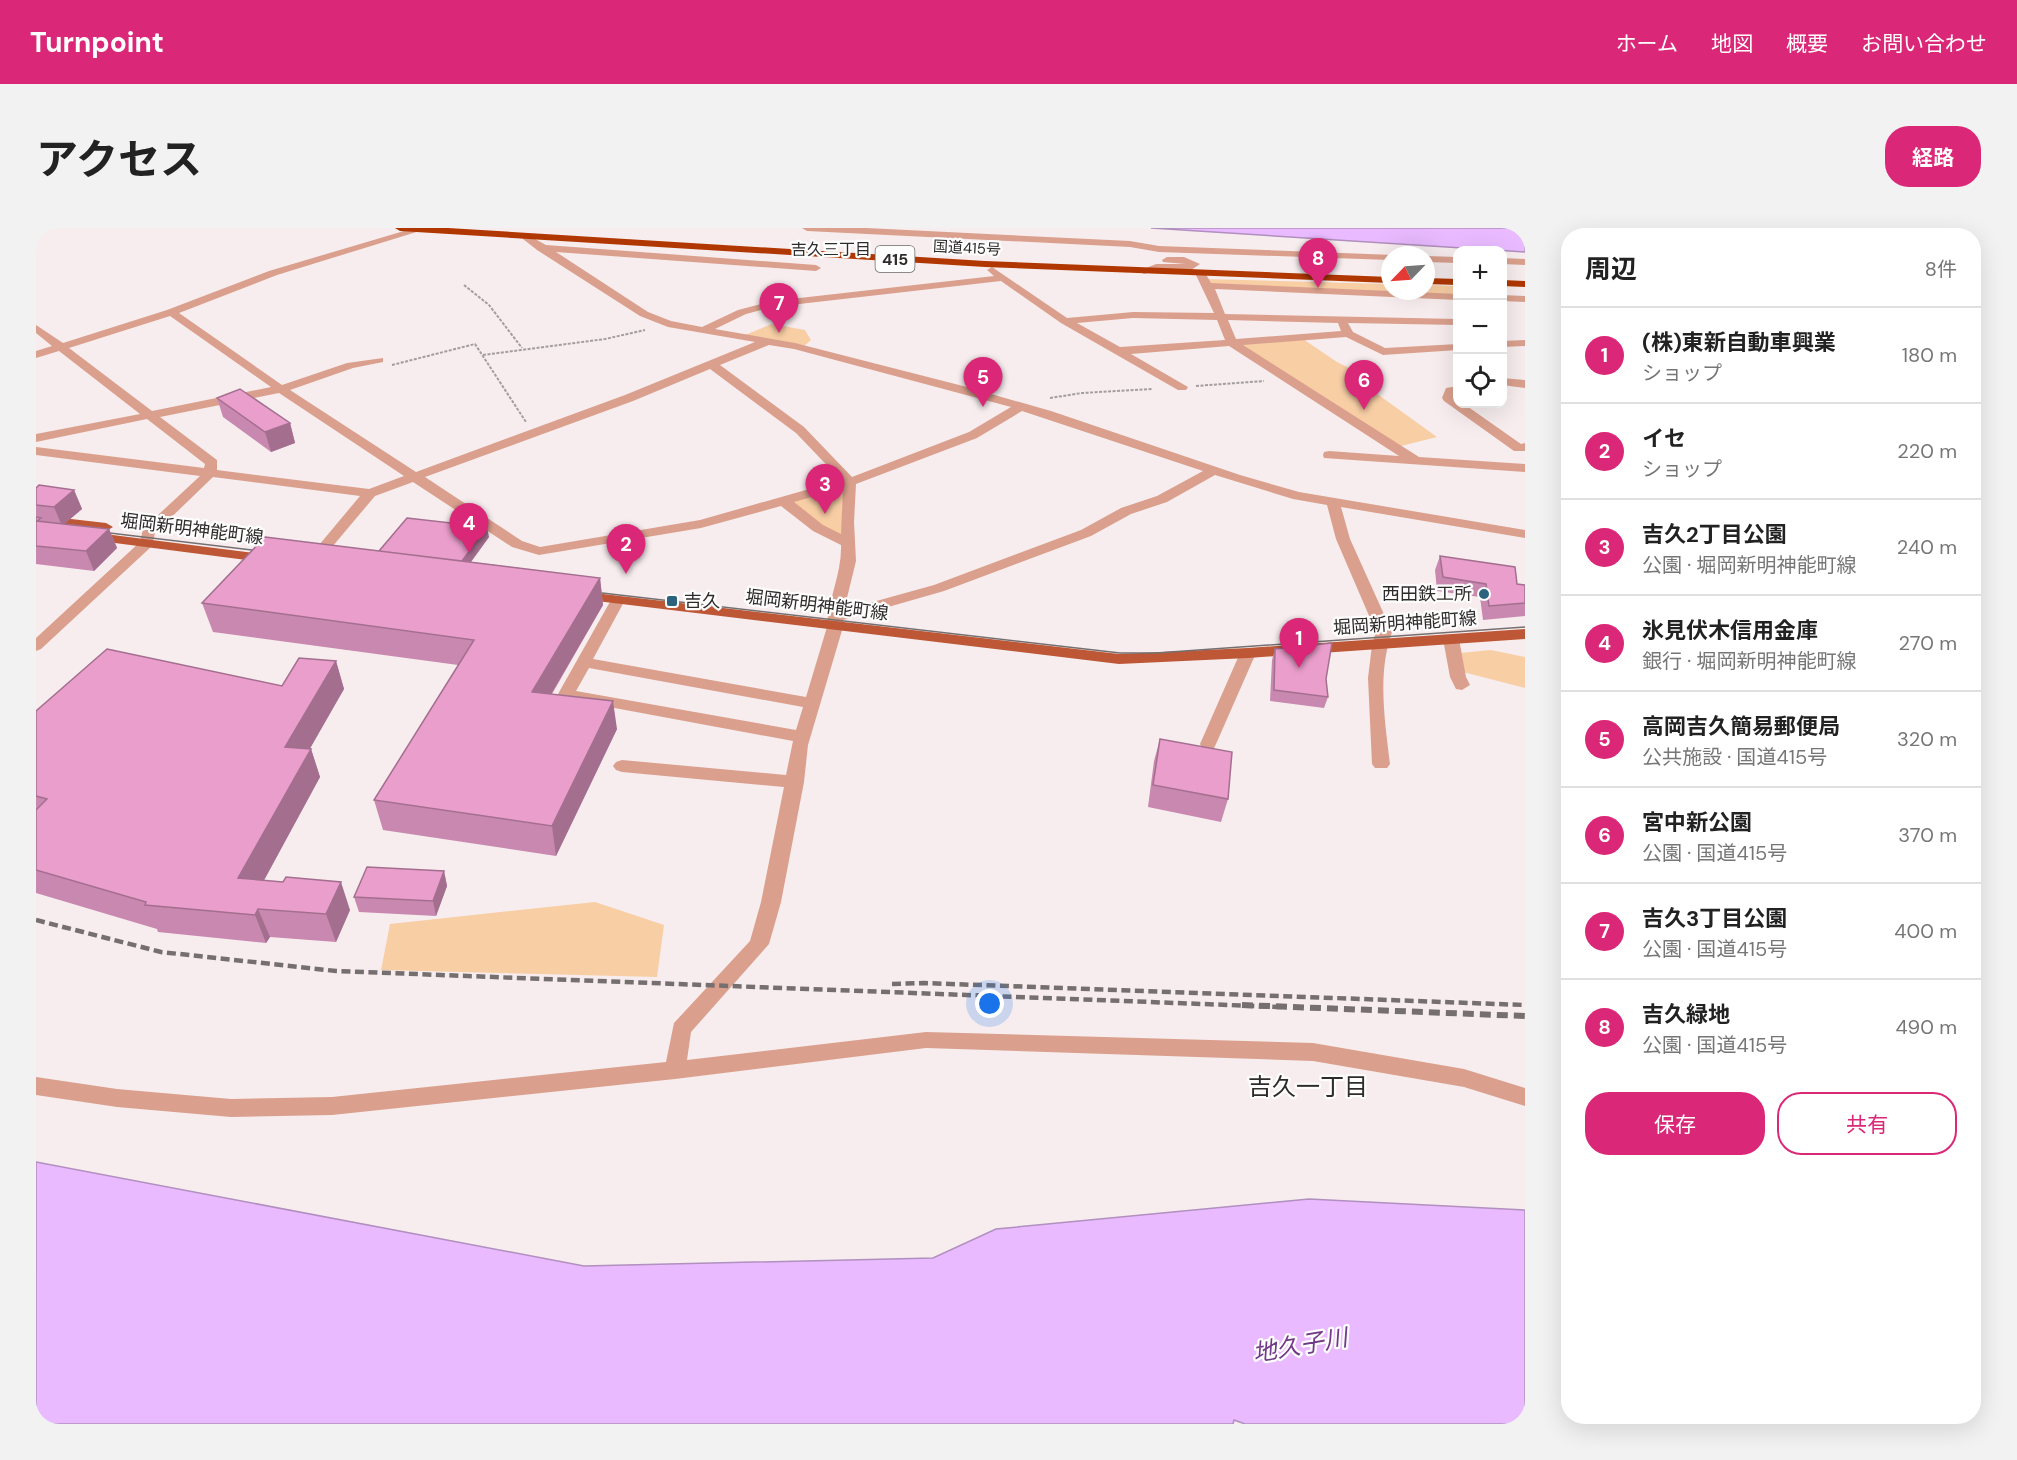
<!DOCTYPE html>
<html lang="ja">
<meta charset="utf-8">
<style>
:root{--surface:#fff;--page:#f2f2f2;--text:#222;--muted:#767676;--line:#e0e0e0;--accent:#db2777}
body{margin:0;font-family:"DM Sans","Noto Sans JP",sans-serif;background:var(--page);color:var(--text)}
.controls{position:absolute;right:18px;top:18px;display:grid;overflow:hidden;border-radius:12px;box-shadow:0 6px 24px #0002}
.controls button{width:54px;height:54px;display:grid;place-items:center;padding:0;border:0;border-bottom:2px solid var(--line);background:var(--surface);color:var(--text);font:30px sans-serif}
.compass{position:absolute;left:1345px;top:18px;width:54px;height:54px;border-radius:50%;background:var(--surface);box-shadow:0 6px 24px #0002;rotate:245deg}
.you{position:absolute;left:954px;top:776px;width:21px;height:21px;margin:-15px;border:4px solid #fff;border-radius:50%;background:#1a73e8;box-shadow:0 0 0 9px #1a73e833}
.badge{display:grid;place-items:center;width:39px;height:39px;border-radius:50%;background:var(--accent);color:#fff;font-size:20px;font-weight:700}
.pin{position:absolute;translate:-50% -50px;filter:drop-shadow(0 2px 3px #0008)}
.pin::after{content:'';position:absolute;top:32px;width:21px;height:18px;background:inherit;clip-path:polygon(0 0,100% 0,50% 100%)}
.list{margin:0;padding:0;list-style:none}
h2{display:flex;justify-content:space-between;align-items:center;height:78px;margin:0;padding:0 24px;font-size:26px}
h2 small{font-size:20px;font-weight:400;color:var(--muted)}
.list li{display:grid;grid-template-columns:39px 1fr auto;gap:18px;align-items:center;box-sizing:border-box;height:96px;padding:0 24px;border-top:2px solid var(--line)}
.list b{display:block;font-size:22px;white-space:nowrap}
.list p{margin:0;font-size:20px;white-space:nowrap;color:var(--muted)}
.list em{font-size:20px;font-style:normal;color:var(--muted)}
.actions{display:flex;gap:12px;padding:18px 24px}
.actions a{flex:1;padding:14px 0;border:2px solid var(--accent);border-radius:24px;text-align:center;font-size:21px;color:var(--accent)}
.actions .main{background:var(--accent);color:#fff}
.icon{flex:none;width:33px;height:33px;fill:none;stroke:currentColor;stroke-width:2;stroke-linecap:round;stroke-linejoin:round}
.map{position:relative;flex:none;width:1489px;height:1196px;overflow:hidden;border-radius:24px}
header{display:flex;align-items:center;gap:36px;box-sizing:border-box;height:84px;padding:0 30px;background:var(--accent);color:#fff}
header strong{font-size:28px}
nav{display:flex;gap:33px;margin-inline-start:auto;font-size:21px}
.intro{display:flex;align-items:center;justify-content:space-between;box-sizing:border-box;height:144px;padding:0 36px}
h1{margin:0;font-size:42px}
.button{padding:15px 27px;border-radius:24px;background:var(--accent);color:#fff;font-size:21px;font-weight:700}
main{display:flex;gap:36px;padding:0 36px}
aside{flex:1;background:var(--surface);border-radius:24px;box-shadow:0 6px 24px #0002}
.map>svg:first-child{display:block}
.green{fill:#f8cea5}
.water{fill:#e9baff;stroke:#b18fbf;stroke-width:1.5}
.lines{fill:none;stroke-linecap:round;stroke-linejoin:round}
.path{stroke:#a49d9e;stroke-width:2;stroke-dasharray:3 1.5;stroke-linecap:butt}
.minor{fill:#daa08d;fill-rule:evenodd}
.major{fill:#be5735;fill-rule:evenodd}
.highway{fill:#b13700;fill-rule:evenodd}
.tram{stroke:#756f70;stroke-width:1.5}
.rail-far1{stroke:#756f70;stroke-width:4.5;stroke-dasharray:9 4.5;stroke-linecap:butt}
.rail{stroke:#756f70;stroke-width:6;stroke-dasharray:11 6;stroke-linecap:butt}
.wall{fill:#c988af}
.shaded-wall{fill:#a46f8f}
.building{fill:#ea9ecc;stroke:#a46f8f;stroke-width:1.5}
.poi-dot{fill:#2b627d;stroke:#fefdfd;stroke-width:2}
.labels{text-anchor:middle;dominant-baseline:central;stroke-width:4.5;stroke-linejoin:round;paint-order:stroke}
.far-street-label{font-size:15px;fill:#2e2b2b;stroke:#fefdfd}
.far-neighbourhood-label{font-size:16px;fill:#2e2b2b;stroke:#fefdfd}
.shield{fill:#fefdfd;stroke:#6c6a6a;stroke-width:1.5}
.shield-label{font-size:16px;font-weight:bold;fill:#2e2b2b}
.street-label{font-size:18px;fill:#2e2b2b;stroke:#fefdfd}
.poi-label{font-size:18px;fill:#2e2b2b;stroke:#fefdfd;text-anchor:end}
.near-neighbourhood-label{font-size:24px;fill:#2e2b2b;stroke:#fefdfd}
.near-water-label{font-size:24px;font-style:italic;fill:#713988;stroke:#fefdfd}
</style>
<header>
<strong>Turnpoint</strong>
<nav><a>ホーム</a><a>地図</a><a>概要</a><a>お問い合わせ</a></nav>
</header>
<div class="intro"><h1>アクセス</h1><a class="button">経路</a></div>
<main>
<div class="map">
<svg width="1489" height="1196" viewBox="0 0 1489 1196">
<rect width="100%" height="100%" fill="#f7edee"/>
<path class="green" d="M1168,51L1354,56V63H1390V57L1421,58V68L1172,58Z
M736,96L769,102L775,112L767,119L709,107Z
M1267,111L1301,134L1334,150L1326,155L1401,209L1353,221L1198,114Z
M814,254L812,315L749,273Z
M1455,422L1489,429V460L1427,444L1424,425Z
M559,674L628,697L621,749L345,742L354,696Z"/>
<path class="water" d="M1115,0H1489V24Z
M0,934L548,1038L897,1030L960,1001L1273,971L1489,982V1196H1209L1198,1192L1197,1196H0Z"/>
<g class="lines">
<path class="path" d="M428,57L453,77L486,120
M447,127L569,111L609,102
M356,137L439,116L490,194
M1160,158L1228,153
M1014,170L1046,165L1117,161"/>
<path class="minor" d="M378,0L387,2L241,47L143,85L246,157L311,135L347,130V134L317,140L254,162L380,244L589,167L719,114L632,99L604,88L501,22L487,11L485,9L490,6L510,17L780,37L785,40L780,43L520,24L612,84L635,93L666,99L702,82L737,73L958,48L951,42L956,39L1031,90L1097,84L1178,85L1159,45L1164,42L1168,43L1175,55L1422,66V72L1179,61L1189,86L1422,91V97L1312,95L1317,104L1349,120L1422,116V122L1347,127L1310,109L1207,117L1383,229L1489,236V244L1288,230L1287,227L1288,224L1293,223L1363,228L1193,118L1095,126L1152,159L1150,162H1142L1025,95L965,53L737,79L710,86L679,101L759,115L927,158L1015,183L1204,247L1263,264L1489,302V310L1305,279L1314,311L1356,404C1341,446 1349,493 1354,536L1351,540H1339L1336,536L1332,450L1336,417L1340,404L1300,311L1291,277L1257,271L1179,247L1131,274L1095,286L1055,308L908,363L807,392V399L772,517L768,554L745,674L733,716L655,804L651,832L890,804L1277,815L1428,841L1489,860V878L1428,859L1277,833L890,820L639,851L296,887L195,889L81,879L0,867V849L81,861L195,871L296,869L630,834L638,795L714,713L725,674L748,559L586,544L580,542L577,538L580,534L586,532L750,547L757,513L530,471L522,466L575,372L582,368L589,372L557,431L770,469L791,399C792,371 806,345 805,317L777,303L745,278L665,300L503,327L476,319L377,254L339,268L280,338L275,339L268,335L324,268L177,249L119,305L116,318L5,421L0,423V410L104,314L107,301L164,248L0,227V219L168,240L169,236L111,191L0,214V206L104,186L23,123L0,130V123L16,118L0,105V97L27,115L131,82L233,43ZM134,88L235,159L116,183L33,120ZM1097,90L1181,92L1189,112L1084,119L1041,95ZM1192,92L1302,95L1305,103L1200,111ZM733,117L758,121L975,179L933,204L816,249L768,199L684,137ZM674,141L760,205L805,252L664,292L504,319L486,313L389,249L597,173ZM243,165L368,248L333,261L181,242V232L124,189ZM986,183L1167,243L1121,268L1085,280L1045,302L898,357L808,382L820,333L818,294L820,256L941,210ZM807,260L805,306L787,297L758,274ZM553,440L767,479L760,502L540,463Z
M766,0H830L1094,13L1123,18L1358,27H1354V32L1123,24L1094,19L771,3Z
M1390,28L1422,29V35L1390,34Z
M1131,29H1148L1164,36L1155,42H1121L1108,46L1103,43L1120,36H1149L1127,34L1126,32Z
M1466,30L1489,31V37L1466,36Z
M1466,67L1489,68V74L1466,73Z
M1489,112V118L1466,119V113Z
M1466,150L1489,152V160L1466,157Z
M1422,158V166L1418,169L1422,171V176H1428L1485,216L1489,215V223H1478L1408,173L1406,170L1410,160Z
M1415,406L1423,411L1430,449L1434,457L1426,462L1420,461L1414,449L1407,411Z
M1212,420L1220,425L1180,516L1178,520H1166L1164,516L1204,425Z"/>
<path class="major" d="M0,287L70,295L77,299L70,303L0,295Z
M53,304L234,327L241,331L234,335L48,311L46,308Z
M541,363L1083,426L1212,420L1489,401V411L1212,430L1083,436L536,370L534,367Z"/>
<path class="highway" d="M359,0H412L949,33L1354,49V55L949,39L364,3Z
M1390,50L1422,51V57L1390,56Z
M1466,52L1489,53V59L1466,58Z"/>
<path class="tram" d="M57,303L233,324
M549,363L1084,425H1120L1489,399"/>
<path class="rail-far1" d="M0,692L125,724L300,743L1245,779
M856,756L888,755L1489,777"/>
<path class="rail" d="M1206,777L1489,788"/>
</g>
<path class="wall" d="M181,170L254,195L259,215L235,224L187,189Z
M0,260L38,262L46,281L28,296L73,301L81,320L58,343L0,336Z
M453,309L435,334L564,350L567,377L516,466L581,501L520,628L347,602L338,572L422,437L177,404L166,375Z
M1404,328L1481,356L1489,357V388L1447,392L1444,369L1401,363L1399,342Z
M1239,421L1290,451L1292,469L1288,480L1234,473L1236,432Z
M300,433L308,461L273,521H275L284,549L228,652L314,682L300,714L234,709L230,715L122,704L121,701L0,665V483L246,458Z
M1124,511L1192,571L1185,594L1112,579L1118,533Z
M408,643L411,658L400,688L323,684L318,669Z"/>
<path class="shaded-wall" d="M254,195L259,215L235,224L229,204Z
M38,262L46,281L26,298L18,279Z
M451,299L453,309L426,346L424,336Z
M73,301L81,320L58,343L50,323Z
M564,350L567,377L500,492L496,464Z
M300,433L308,461L259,547L249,519Z
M577,473L581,501L520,628L516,598Z
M275,521L284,549L214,678L202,650Z
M408,643L411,658L400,688L397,673Z
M305,654L314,682L300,714L290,686Z
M222,681L234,709L230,715L219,687Z"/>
<path class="building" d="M204,161L254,195L229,204L181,170Z
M3,257L38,262L18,279L0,277V260Z
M0,289L5,290L1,293L73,301L50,323L0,318Z
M371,290L451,299L426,333L343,323Z
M229,309L564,350L496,464L577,473L516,598L338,572L438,412L166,375Z
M1404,328L1479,339L1481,356L1489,357V375L1453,378L1450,356L1407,349Z
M1296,415L1290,451L1292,469L1238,462L1239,421Z
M71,421L246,458L263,430L300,433L249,519L275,521L202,650L247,654L250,649L305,654L290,686L222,681L219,687L109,677L110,674L0,642V582L11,571L0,568V483Z
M1124,511L1196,524L1192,571L1117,557Z
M331,639L408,643L397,673L318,669Z"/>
<g class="poi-dot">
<circle cx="1448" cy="366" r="6"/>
<rect x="630" y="367" width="12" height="12" rx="3"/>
</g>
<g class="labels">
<g class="far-street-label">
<text transform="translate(931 20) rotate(3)">国道415号</text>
</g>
<g class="far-neighbourhood-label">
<text x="795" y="21">吉久三丁目</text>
</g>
<rect class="shield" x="839.5" y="18" width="39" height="26" rx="4.5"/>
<g class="shield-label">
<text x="859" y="31">415</text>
</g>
<g class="street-label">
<text transform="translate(156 301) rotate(7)">堀岡新明神能町線</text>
<text transform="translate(781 377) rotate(7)">堀岡新明神能町線</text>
<text transform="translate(1369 395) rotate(-4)">堀岡新明神能町線</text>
</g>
<g class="poi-label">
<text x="1436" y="366">西田鉄工所</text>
<text x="648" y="373" text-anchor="start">吉久</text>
</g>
<g class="near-neighbourhood-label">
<text x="1272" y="858">吉久一丁目</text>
</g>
<g class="near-water-label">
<text transform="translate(1264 1117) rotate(-10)">地久子川</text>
</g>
</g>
</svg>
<div class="controls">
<button>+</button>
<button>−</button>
<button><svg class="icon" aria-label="locate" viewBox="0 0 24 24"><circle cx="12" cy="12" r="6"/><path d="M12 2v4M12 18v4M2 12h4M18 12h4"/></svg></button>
</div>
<svg class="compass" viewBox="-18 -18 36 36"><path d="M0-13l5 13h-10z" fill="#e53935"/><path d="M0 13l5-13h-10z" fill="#767676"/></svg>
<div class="you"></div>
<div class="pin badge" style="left:1263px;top:440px">1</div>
<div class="pin badge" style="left:590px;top:346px">2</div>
<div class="pin badge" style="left:789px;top:286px">3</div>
<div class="pin badge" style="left:433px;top:325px">4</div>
<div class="pin badge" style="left:947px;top:179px">5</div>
<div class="pin badge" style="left:1328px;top:182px">6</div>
<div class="pin badge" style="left:743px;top:105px">7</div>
<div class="pin badge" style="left:1282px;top:60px">8</div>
</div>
<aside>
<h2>周辺<small>8件</small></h2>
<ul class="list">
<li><span class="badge">1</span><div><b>(株)東新自動車興業</b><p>ショップ</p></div><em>180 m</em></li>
<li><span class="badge">2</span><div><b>イセ</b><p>ショップ</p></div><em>220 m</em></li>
<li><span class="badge">3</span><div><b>吉久2丁目公園</b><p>公園 · 堀岡新明神能町線</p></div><em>240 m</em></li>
<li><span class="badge">4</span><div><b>氷見伏木信用金庫</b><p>銀行 · 堀岡新明神能町線</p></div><em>270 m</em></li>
<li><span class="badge">5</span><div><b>高岡吉久簡易郵便局</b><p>公共施設 · 国道415号</p></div><em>320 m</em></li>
<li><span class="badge">6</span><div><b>宮中新公園</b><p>公園 · 国道415号</p></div><em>370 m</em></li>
<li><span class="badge">7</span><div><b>吉久3丁目公園</b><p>公園 · 国道415号</p></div><em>400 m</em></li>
<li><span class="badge">8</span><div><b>吉久緑地</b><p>公園 · 国道415号</p></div><em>490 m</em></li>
</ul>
<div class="actions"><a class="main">保存</a><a>共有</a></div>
</aside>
</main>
